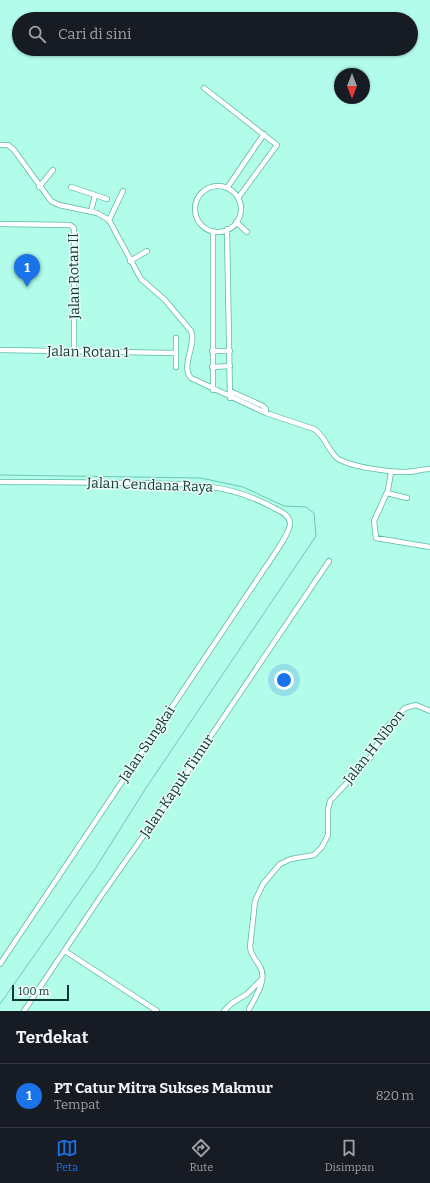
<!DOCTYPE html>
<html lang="id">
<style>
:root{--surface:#171b24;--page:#20242c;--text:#f1f3f6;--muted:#9ea1a6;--line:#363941;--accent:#1a73e8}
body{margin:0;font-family:Bitter,serif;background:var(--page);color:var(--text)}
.compass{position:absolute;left:334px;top:68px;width:36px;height:36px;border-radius:50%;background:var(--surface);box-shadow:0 1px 3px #0004;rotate:180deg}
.scale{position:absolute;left:12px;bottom:10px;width:57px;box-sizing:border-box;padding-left:4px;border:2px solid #0d372f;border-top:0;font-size:11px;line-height:14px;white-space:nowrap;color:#0d372f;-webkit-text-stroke:3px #ebfcf7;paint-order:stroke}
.you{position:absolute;left:284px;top:680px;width:14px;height:14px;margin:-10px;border:3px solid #fff;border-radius:50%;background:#1a73e8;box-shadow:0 0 0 6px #1a73e833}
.badge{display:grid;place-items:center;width:26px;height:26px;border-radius:50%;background:var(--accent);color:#fff;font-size:13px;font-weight:700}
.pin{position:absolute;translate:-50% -33px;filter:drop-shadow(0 1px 2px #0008)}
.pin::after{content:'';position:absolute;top:21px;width:14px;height:12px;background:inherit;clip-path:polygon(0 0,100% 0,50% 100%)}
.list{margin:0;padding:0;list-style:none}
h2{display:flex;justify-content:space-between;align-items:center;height:52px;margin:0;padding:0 16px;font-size:17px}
h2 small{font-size:13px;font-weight:400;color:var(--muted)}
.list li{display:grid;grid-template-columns:26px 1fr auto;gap:12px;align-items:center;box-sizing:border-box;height:64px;padding:0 16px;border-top:1px solid var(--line)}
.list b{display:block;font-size:15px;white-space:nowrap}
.list p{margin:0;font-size:13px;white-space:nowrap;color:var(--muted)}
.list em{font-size:13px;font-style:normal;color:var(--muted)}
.icon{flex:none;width:22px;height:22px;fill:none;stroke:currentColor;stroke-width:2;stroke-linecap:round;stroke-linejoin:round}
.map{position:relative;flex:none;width:430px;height:1011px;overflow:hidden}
.search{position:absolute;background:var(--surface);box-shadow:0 1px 3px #0004;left:12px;right:12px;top:12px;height:44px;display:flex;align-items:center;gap:10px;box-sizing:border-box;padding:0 14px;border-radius:22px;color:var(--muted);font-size:15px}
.sheet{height:116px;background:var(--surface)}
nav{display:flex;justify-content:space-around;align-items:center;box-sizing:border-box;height:56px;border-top:1px solid var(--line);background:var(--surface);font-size:11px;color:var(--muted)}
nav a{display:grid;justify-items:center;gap:2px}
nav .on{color:var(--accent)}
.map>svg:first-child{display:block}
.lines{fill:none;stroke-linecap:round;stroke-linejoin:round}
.stream{stroke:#6bc8b3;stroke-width:1}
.street-casing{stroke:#5ab9a5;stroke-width:6}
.street{stroke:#fff;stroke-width:4.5}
.labels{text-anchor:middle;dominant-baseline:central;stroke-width:3;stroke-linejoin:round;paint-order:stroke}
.street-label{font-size:14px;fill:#0d372f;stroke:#ebfcf7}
</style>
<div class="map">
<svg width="430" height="1011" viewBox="0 0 430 1011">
<rect width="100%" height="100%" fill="#b2fcea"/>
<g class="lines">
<path class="stream" d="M0,475L201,478L243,487L284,506L306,507L314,513L316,536L146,788L95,869L0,1004"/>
<g class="street-casing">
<path id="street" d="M204,88L277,145L238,198
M0,145H8L14,150L51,201L59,205L97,213L109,220L141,279L165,300L191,331C197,345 180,366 191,378L266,413L314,429C325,436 328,450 337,458C349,467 390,472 406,472C414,472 422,469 430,469
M195 209a23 23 0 1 1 46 0a23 23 0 1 1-46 0Z
M39,187L53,170
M71,187L107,199
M227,188L264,134
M91,211L95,195
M109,220L123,191
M236,222L247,232
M0,224L70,225L74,228V351
M227,229L230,398
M213,231V390
M130,261L147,251
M176,338V367
M0,350L175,353
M212,351H230
M212,367L230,366
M230,391L263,406L266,409V413
M391,472L388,490L374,521L376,538L430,547
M0,482C42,482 85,482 127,483C180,484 226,481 274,508C280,511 288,514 290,522C292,532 267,564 261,574L0,964
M387,493L407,498
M65,951L157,1011
M249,1009C255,998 268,979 260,967C256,959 251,956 250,947L255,901L263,884L280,864L291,859L314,855L322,847L328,835V810L330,801L370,758L386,728L405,708L416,705L430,711
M24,1011L101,896L184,778L192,764L329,561
M224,1011L232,1003L247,994L261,980"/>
</g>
<use href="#street" class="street"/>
</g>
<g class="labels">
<g class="street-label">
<text transform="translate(74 276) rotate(-91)">Jalan Rotan II</text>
<text transform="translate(88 352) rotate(1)">Jalan Rotan 1</text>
<text transform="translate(150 485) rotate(2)">Jalan Cendana Raya</text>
<text transform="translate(147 744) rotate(-56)">Jalan Sungkai</text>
<text transform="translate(374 747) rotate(-52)">Jalan H Nibon</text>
<text transform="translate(177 786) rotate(-56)">Jalan Kapuk Timur</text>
</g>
</g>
</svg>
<svg class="compass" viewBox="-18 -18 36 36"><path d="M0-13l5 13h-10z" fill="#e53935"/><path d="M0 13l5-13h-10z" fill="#9ea1a6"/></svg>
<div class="scale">100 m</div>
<div class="you"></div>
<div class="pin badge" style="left:27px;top:287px">1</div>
<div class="search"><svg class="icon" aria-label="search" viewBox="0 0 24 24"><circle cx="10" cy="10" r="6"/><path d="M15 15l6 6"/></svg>Cari di sini</div>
</div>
<section class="sheet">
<h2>Terdekat<small></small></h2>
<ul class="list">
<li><span class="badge">1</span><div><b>PT Catur Mitra Sukses Makmur</b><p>Tempat</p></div><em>820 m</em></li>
</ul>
</section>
<nav>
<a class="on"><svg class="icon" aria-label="map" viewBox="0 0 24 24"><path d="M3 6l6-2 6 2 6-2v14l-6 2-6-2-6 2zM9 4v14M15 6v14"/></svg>Peta</a>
<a><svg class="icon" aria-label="directions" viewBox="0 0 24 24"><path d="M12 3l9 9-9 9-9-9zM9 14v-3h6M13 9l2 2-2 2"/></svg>Rute</a>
<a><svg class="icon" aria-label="saved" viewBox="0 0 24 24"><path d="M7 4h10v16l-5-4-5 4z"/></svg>Disimpan</a>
</nav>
